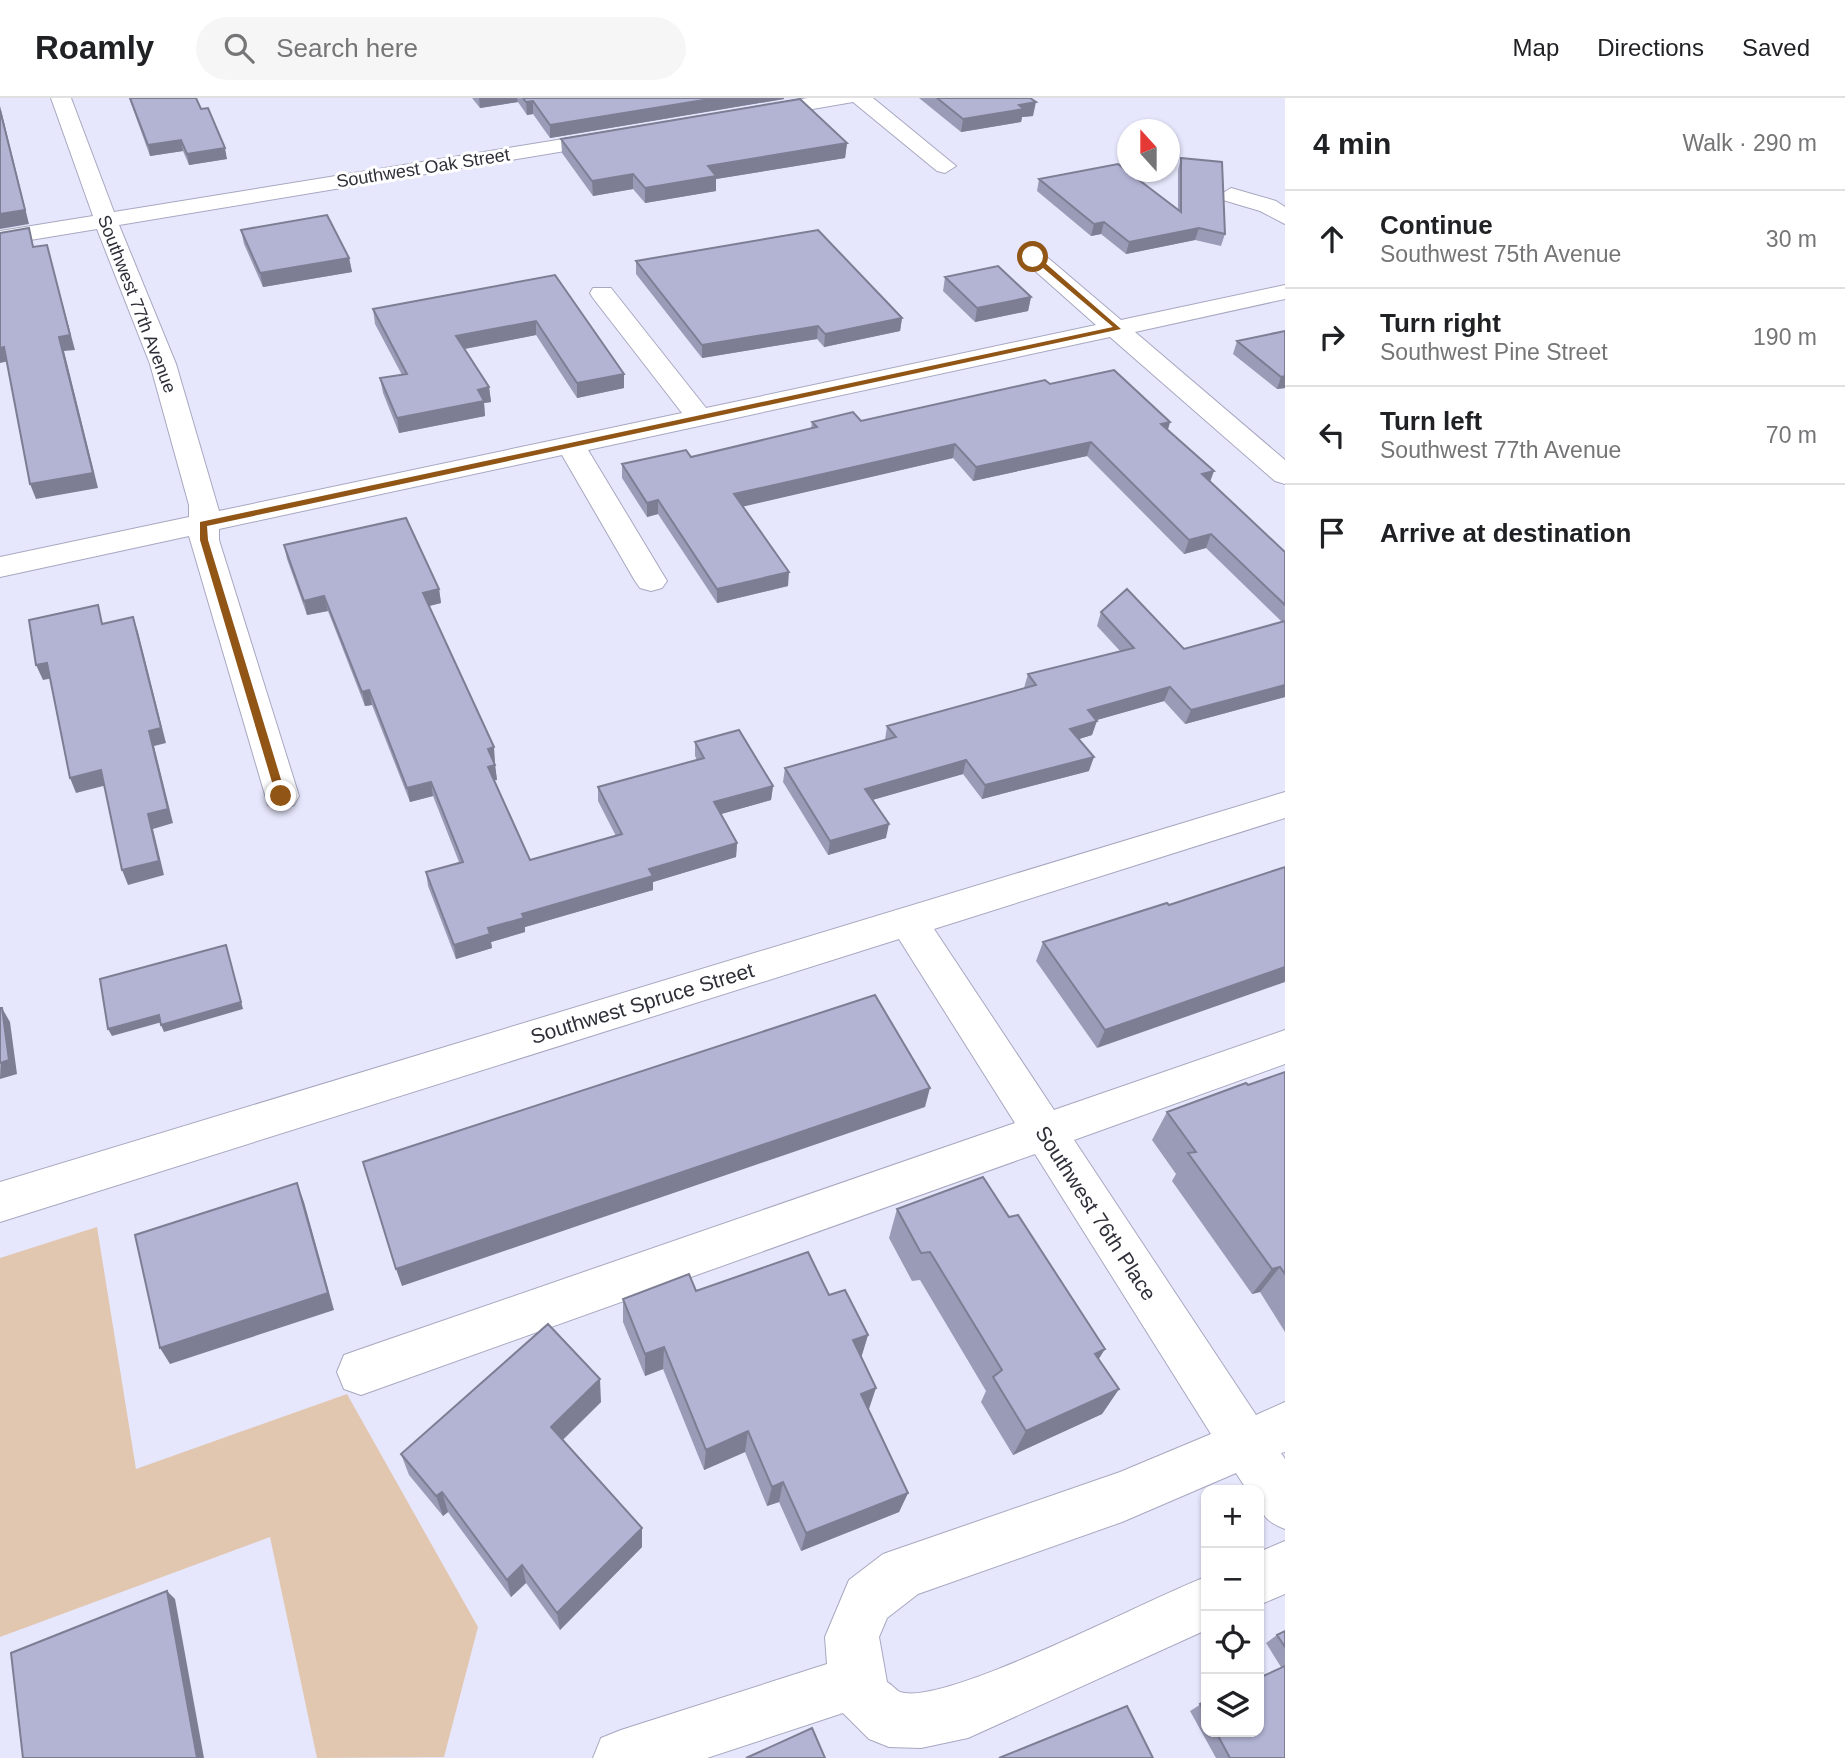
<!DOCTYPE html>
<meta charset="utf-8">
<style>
:root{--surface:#fff;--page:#f6f6f6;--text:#202124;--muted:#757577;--line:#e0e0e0}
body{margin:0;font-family:Helvetica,sans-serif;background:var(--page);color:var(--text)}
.controls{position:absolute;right:21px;bottom:21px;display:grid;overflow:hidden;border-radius:14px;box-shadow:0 2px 5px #0004}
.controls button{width:63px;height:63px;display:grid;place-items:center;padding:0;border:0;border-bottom:2px solid var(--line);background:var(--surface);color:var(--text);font:35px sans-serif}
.compass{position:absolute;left:1117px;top:21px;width:63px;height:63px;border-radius:50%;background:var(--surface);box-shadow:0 2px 5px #0004;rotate:339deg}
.stop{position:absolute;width:21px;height:21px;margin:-16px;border:5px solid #915516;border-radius:50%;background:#fff}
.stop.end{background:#915516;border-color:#fff;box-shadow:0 2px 7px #0008}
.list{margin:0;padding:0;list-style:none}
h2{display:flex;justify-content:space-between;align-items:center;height:91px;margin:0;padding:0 28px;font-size:30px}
h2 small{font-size:23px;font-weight:400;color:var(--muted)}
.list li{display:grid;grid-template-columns:46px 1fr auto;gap:21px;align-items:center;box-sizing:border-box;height:98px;padding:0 28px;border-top:2px solid var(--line)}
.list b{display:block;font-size:26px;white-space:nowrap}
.list p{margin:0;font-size:23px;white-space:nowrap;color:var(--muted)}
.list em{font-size:23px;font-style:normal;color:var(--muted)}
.icon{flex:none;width:38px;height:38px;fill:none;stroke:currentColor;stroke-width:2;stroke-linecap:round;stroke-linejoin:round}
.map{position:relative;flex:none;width:1285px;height:1660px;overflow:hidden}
header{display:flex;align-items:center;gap:42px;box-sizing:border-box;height:98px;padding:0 35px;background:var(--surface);border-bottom:2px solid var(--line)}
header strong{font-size:33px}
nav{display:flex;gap:38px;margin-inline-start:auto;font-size:24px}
.search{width:490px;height:63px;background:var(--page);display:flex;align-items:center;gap:18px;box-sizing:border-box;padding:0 24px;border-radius:38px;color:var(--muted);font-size:26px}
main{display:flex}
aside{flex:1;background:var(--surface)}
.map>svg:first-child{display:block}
.green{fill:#e2c7b0}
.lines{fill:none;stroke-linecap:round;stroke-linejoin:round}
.minor-casing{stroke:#a7a8c0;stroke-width:2}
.minor{fill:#fff;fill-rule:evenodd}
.wall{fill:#9a9bb6}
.shaded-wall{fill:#7d7e94}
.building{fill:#b3b4d4;stroke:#7d7e94;stroke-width:2}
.route{fill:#915516}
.labels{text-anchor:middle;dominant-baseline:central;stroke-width:6;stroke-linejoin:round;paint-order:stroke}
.far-street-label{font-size:18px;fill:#2e2f38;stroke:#fff}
.street-label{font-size:21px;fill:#2e2f38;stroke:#fff}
</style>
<header>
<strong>Roamly</strong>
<div class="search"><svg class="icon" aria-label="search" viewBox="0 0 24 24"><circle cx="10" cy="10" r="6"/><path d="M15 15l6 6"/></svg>Search here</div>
<nav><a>Map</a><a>Directions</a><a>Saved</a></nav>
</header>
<main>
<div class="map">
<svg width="1285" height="1660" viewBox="0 0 1285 1660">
<rect width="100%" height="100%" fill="#e6e7fc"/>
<path class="green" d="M97,1129L136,1371L347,1296L478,1529L444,1659L317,1660L270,1439L0,1539V1160Z"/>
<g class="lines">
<g class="minor-casing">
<path id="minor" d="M51,0H71L114,114L613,33L624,39L613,45L119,127L176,266L219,413L682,315L593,200L590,195L593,190H611L706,310L1096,227L1025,164L1021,159L1025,154H1041L1121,222L1285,187V201L1135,234L1285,362V386L1275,383L1110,239L588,352L667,483L662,490L651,493L640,490L635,483L562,357L219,431V442L299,698L294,707L281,711L268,707L189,438L0,479V459L189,419V407L150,266L97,131L0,147V133L93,118Z
M808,0H873L956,68L945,75L937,73L853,4L755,21L745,15L755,9Z
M1231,90L1276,103L1285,109V126L1260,113L1223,102L1220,97Z
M1285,694V720L934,831L1054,1012L1285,932V966L1074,1042L1256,1317L1285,1304V1354L1281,1355L1285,1361V1431C1264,1423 1259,1415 1259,1392H1247L1236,1375L1122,1424L918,1496L887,1520L879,1539L887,1584C891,1586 896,1592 900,1594C945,1609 1151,1499 1206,1479V1532L968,1640L921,1650L889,1649L869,1641L843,1615L707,1660H593L601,1640L621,1632L827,1566L825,1539L849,1482L883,1456L1120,1374L1211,1336L1035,1056L361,1297L344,1291L337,1274L344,1257L361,1251L1015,1025L899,841L0,1124V1084Z
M1285,1443V1496L1259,1507V1454Z"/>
</g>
<use href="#minor" class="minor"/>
</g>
<path class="wall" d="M129,0H196L227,61L189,67L183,53L150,58Z
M472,0H784V1L550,40L533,16L527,17L518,4L480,10Z
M919,0H1030L1033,18L1022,19L1021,24L961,34Z
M561,41L847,45L845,60L716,81V93L645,105L633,91L593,98L562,55Z
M1181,60L1225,136L1221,148L1195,142L1126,156L1101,136L1091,138L1037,93L1039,81L1178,111V72Z
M241,132L349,160L352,174L263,189L244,146Z
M636,163L902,220L900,233L824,249L817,241L702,260L636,176Z
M555,177L624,276V290L577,300L536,237L465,251L489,289L491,304L484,305L485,318L399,335L383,295L380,280L402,277L375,226L373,211Z
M945,179L1031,199L1028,213L975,224L943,193Z
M1285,233V290L1277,291L1233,256L1237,243Z
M1050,286L1170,324L1168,331L1210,384L1285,454V599L1185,626L1164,603L1096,622L1092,637L1079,641L1089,673L982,701L963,676L872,702L886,740L828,757L783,684L785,670L885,642L887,628L1024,590L1028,576L1120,553L1097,528L1101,514L1184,551L1282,524L1206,450L1184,456L1087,358L973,383L953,360L743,408L788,488L717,505L658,416L647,419L622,380V366L691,359L811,331L812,324L861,323Z
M284,447L439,491L441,505L429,508L495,664H494L495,667L497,682H494L530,762L616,738L598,703V689L697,662L695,658V644L773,688L771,702L721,716L737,745L736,759L653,784V792L525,829V834L491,844L492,850L456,861L428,788L426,774L459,764L433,698L410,704L372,607L365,608L328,513L307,517L287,461Z
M1169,807L1097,950L1036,863L1043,844Z
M1285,974V1234L1260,1194L1252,1196L1172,1083L1176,1076L1152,1042L1167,1014L1248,987Z
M897,1111L1099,1262L1119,1291L1102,1316L1013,1357L981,1304L986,1293L920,1182L912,1183L889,1140Z
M696,1193L829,1197L868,1237L861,1260L868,1312L908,1395L899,1414L801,1453L779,1404L767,1408L745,1354L704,1372L663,1271L645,1278L623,1224V1201Z
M601,1304L563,1342L642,1430V1449L560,1532L526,1485L511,1499L448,1414L443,1418L409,1377L401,1356Z
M1285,1533V1660H1216L1190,1613L1206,1603V1634H1259L1281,1569L1266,1545L1277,1537Z"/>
<path class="shaded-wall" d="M479,0H517L518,4L480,10Z
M716,0H784V1L550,40V27Z
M533,3V16L527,17L526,4Z
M1036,4L1033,18L1022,19L1021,24L961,34L963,21L1019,7Z
M0,8L29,126L0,131Z
M181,42L183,53L150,58L148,47Z
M847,45L845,60L716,81V93L645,105V90L708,68Z
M225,50L227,61L189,67L187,56Z
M633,76V91L593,98L592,83Z
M1104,124L1101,136L1091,138L1094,126Z
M1199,130L1195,142L1126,156L1129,144Z
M47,147L75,252L64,253L98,390L36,401L30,386L59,239Z
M349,160L352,174L263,189L260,175Z
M1031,199L1028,213L975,224L977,210Z
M902,220L900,233L824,249L825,236Z
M536,223V237L458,252L456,238Z
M818,228L817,241L702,260V247Z
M4,249L9,263L0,265V250Z
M624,276V290L577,300V285Z
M1285,278V290L1277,291L1281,279Z
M489,289L491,304L484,305L485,318L399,335L397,320L478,292Z
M1170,324L1166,338L1161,326Z
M1091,344L1087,358L973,383L976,369Z
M955,346L953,360L733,411L734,396Z
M1214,373L1209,387L1202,376Z
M658,402V416L647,419V405Z
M1211,436L1206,450L1184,456L1189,442Z
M789,474L788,488L717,505V491Z
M439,491L441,505L425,509L423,495Z
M324,498L328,513L307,517L304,503Z
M133,519L138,534L166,645L154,648L173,725L153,731L164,777L128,787L122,772L148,716L149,633Z
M47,565L53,580L43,582L36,567Z
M1285,587V599L1185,626L1191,612Z
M1170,589L1164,603L1083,626L1088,612Z
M369,592L372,607L365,608L362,594Z
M1097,623L1092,637L1066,645L1070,631Z
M494,649L495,664L489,665L488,651Z
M1094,659L1089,673L982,701L985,687Z
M966,662L963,676L862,705L865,691Z
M495,667L497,682L490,683L488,669Z
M101,672L107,687L76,695L70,680Z
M431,684L433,698L410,704L407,690Z
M773,688L771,702L714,718V704Z
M889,726L886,740L828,757L830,743Z
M737,745L736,759L653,784V792L525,829V834L491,844L492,850L456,861L454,847L488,830L522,816L649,771Z
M226,847L243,911L164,934L161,927Z
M1285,869V884L1097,950L1105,932Z
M2,910L10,924L17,976L0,981Z
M159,917L162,924L112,938L108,931Z
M930,990L925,1009L402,1188L396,1171Z
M297,1085L304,1104L334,1212L170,1266L160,1250Z
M1280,1169L1260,1194L1252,1196L1272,1171Z
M868,1237L861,1260L853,1242Z
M664,1249L663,1271L645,1278V1256Z
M1105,1251L1089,1277L1095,1256Z
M600,1281L601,1304L554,1350L551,1329Z
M876,1290L869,1311L854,1317L861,1296Z
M1119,1291L1102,1316L1013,1357L1026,1333Z
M748,1333L745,1354L704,1372L706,1352Z
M783,1384L779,1404L767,1408L772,1389Z
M442,1394L448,1414L443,1418L436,1398Z
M908,1395L899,1414L801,1453L806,1435Z
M642,1430V1449L560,1532L557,1515Z
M522,1467L526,1485L511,1499L507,1482Z
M167,1493L175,1501L204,1660H197Z"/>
<path class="building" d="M130,0H196L201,11L208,10L225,50L187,56L181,42L148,47Z
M523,0H716L550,27L533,3L526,4Z
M937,0H1030L1036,4L1019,7L1024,11L963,21Z
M800,1L847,45L708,68L716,78L645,90L633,76L592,83L561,41Z
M0,12L25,112L0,116Z
M1181,60L1222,64L1225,136L1199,130L1129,144L1104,124L1094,126L1039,81L1118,66L1181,114Z
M327,117L349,160L260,175L241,132Z
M29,130L33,149L47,147L70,237L59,239L93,375L30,386L4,249L0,250V135Z
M818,132L902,220L825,236L818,228L702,247L636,163Z
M998,168L1031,199L977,210L945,179Z
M555,177L624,276L577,285L536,223L456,238L489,289L478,292L484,303L397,320L380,280L407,276L373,211Z
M1285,233V278L1281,279L1237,243Z
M1114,272L1170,324L1161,326L1214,373L1202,376L1285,454V507L1211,436L1189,442L1091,344L976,369L955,346L734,396L789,474L717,491L658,402L647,405L622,366L686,352L691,359L817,329L812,324L853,314L861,323L1045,282L1050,286Z
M406,420L439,491L423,495L494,649L488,651L495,667L488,669L530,762L622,736L598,689L704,660L695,644L739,632L773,688L714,704L737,745L649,771L653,778L522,816L524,820L488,830L490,836L454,847L426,774L463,764L431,684L407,690L369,592L362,594L324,498L304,503L284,447Z
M1127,491L1184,551L1285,523V587L1191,612L1170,589L1088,612L1097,623L1070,631L1094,659L985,687L966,662L865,691L889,726L830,743L785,670L896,639L887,628L1036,587L1028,576L1134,550L1101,514Z
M98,507L102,526L133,519L161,630L149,633L168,711L148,716L159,763L122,772L101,672L70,680L47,565L36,567L29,522Z
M1285,769V869L1105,932L1043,844L1167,805L1169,807Z
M226,847L241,904L161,927L159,917L108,931L100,881Z
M875,897L930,990L396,1171L363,1064Z
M0,910H2L9,962L0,965Z
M1285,974V1176L1280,1169L1272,1171L1188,1055L1196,1054L1167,1014L1246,985L1248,987Z
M983,1079L1009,1119L1018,1117L1105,1251L1095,1256L1119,1291L1026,1333L993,1279L1002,1272L930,1154L921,1155L897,1111Z
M297,1085L328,1195L160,1250L135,1137Z
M808,1154L829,1197L845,1192L868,1237L853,1242L876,1290L861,1296L908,1395L806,1435L783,1384L772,1389L748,1333L706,1352L664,1249L645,1256L623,1201L689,1176L696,1193Z
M548,1226L600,1281L551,1329L642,1430L557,1515L522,1467L507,1482L442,1394L436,1398L401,1356Z
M167,1493L197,1660H23L11,1555Z
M1285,1533V1549L1277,1537Z
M1285,1568V1660H1230L1216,1634H1259V1580Z
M1206,1603V1617L1200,1606Z
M1127,1608L1153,1660H999Z
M812,1630L825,1660H746Z"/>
<path class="route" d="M1036,157L1121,231L207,428L208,442L286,698L277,701L200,442V424L1113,229L1030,159Z"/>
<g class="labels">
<g class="far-street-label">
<text transform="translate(423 70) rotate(-9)">Southwest Oak Street</text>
<text transform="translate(137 206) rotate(69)">Southwest 77th Avenue</text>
</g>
<g class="street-label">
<text transform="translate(642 905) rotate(-17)">Southwest Spruce Street</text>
<text transform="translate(1096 1115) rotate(57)">Southwest 76th Place</text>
</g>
</g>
</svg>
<div class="controls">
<button>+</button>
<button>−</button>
<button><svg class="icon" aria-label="locate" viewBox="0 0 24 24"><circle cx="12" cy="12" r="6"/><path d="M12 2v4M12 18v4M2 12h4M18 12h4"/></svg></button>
<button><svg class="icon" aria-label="layers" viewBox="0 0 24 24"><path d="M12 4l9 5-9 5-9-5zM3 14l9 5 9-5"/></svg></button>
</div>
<svg class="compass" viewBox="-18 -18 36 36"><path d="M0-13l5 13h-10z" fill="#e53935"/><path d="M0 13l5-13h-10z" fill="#757577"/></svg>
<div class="stop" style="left:1033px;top:159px"></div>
<div class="stop end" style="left:281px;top:698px"></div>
</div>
<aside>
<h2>4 min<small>Walk · 290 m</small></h2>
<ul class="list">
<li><svg class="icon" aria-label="ahead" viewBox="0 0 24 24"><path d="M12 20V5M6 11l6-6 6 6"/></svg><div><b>Continue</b><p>Southwest 75th Avenue</p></div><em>30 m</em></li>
<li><svg class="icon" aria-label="right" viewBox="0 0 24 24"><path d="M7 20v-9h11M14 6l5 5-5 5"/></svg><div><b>Turn right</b><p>Southwest Pine Street</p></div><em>190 m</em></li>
<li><svg class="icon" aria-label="left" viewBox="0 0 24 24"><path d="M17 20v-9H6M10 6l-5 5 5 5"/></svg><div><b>Turn left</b><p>Southwest 77th Avenue</p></div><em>70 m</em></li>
<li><svg class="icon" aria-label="arrive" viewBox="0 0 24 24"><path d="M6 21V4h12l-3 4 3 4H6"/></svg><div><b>Arrive at destination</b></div></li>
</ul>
</aside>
</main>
